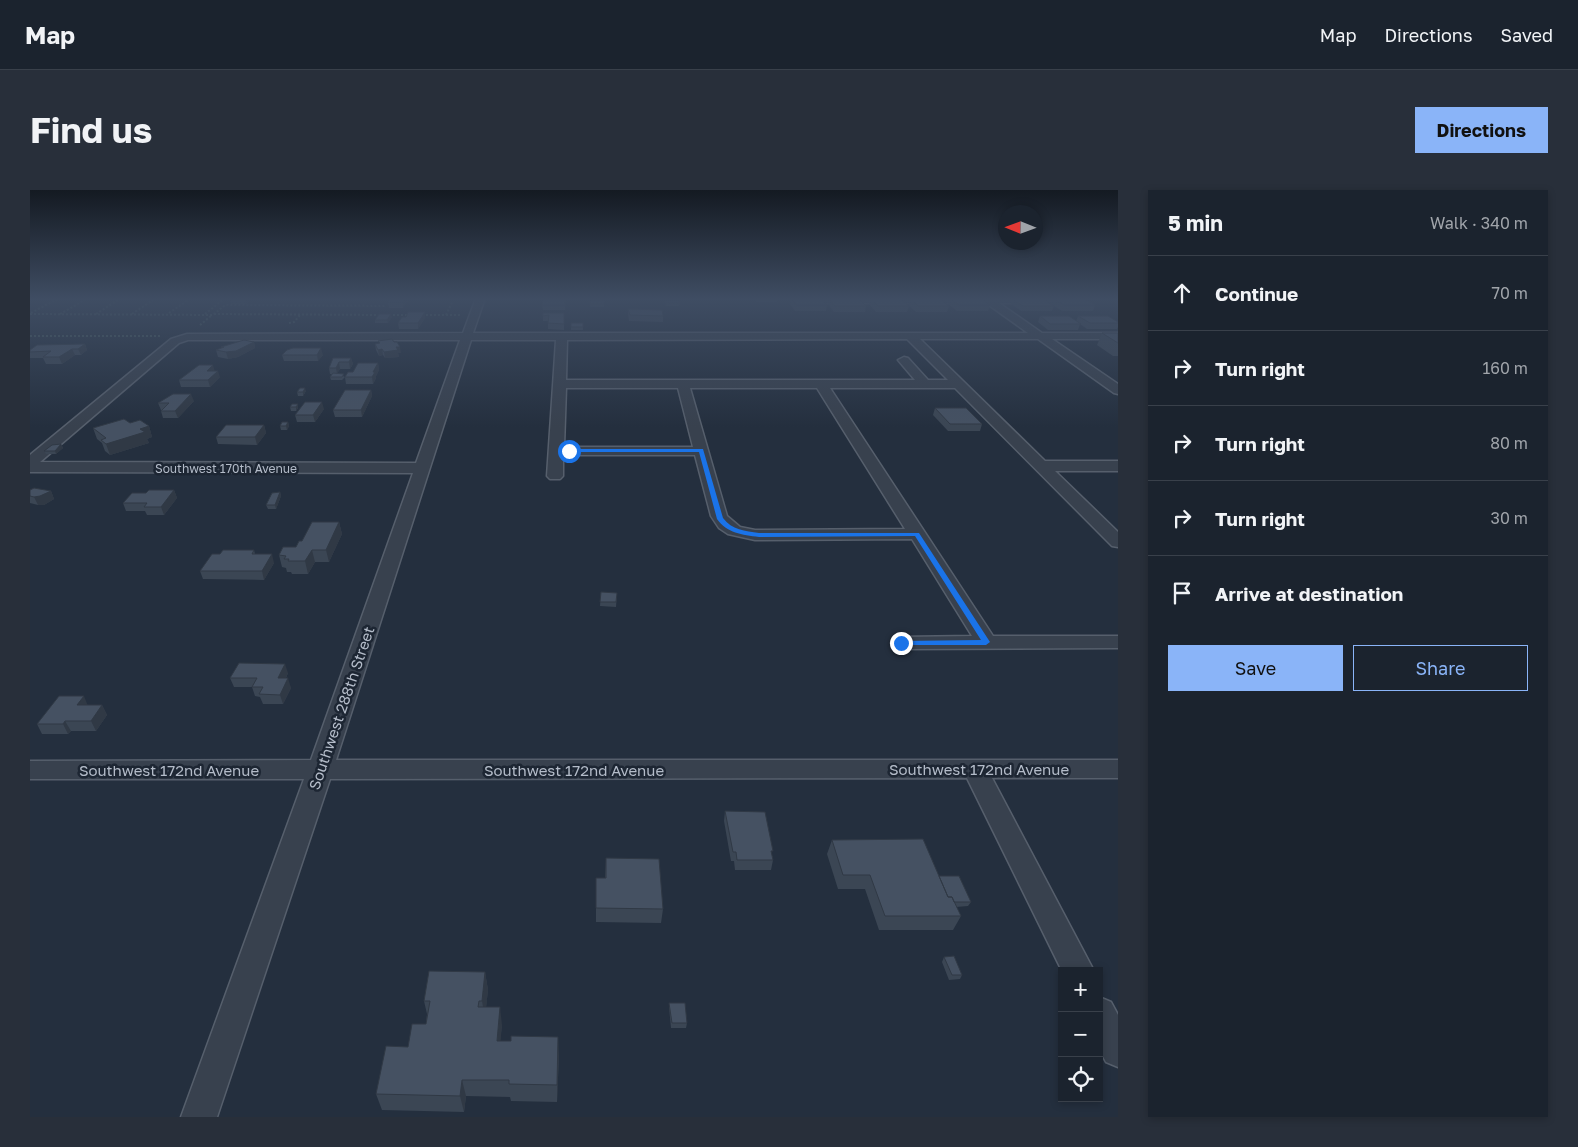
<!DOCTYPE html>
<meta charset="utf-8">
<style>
:root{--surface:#1b232e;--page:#282f3a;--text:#f1f3f6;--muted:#a0a4aa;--line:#39404a;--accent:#8ab4f8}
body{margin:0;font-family:"Golos Text",sans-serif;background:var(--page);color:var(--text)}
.controls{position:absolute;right:15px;bottom:15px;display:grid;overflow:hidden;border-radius:0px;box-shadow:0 2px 8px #0003}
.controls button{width:45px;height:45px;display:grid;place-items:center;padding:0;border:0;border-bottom:1px solid var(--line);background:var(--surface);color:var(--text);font:25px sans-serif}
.compass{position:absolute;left:968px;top:15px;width:45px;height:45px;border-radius:50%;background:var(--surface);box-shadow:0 2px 8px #0003;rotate:271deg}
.stop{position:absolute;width:15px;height:15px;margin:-11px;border:4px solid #1a73e8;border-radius:50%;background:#fff}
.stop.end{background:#1a73e8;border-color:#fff;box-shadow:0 1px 5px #0008}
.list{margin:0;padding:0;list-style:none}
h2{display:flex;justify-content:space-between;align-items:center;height:65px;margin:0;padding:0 20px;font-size:21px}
h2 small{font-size:16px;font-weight:400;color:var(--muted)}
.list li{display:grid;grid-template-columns:32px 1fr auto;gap:15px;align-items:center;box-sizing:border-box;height:75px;padding:0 20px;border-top:1px solid var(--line)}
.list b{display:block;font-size:19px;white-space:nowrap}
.list em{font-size:16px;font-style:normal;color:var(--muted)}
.actions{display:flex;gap:10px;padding:15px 20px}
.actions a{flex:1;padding:11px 0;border:1px solid var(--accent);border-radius:0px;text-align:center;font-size:18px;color:var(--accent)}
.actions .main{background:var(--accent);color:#111}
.icon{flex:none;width:28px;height:28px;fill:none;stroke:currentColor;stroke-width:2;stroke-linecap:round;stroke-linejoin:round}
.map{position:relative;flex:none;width:1088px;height:927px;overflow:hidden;border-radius:0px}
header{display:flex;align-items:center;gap:30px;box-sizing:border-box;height:70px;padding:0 25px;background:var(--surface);border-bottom:1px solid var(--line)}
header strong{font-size:24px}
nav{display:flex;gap:28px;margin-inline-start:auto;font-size:18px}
.intro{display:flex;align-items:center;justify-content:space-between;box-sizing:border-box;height:120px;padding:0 30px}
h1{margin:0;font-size:35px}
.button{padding:12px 22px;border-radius:0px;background:var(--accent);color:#111;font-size:18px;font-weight:700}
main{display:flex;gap:30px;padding:0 30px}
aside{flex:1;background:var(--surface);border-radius:0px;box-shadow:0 2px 8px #0003}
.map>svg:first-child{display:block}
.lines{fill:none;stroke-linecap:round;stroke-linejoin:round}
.minor-casing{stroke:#565f6c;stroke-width:3}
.path{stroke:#44595c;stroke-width:2;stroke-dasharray:2 2;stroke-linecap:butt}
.minor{fill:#38414e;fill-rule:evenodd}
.wall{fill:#3b4654}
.shaded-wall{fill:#303945}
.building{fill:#455162;stroke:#303945}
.route{fill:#1a73e8}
.labels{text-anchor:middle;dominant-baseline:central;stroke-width:5;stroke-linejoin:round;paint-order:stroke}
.far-street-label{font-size:12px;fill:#b4bcc9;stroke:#1d2633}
.street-label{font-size:15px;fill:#b4bcc9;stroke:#1d2633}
</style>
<header>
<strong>Map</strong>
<nav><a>Map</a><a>Directions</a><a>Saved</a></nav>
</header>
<div class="intro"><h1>Find us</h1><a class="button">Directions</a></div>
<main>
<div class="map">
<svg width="1088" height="927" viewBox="0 0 1088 927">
<rect width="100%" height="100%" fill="#242f3e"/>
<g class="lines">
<g class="minor-casing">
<path id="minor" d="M446,108H455L443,143H998L956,113H779L762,110L761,108H1024L1023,110L1012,113H969L1012,143H1088V149H1022L1088,194V204L1084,203L1008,149H890L1015,271H1088V281H1025L1088,342V357L1082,356L925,198H800L963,446H1088V458L871,459L864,458L861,453L864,448L871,447L942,446L882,349L725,350L698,344L689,338L681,326L665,265H533V286L530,289H520L517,286L526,150H441L306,570H1088V588H962L1064,781H1032L937,588L300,589L187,927H151L274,589H0V571L281,570L383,283L0,282V265L141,149L157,144L433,143ZM877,149L918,190H898L878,168L874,167L868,170L885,190H536L537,150ZM158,150H430L386,273L10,272L149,153ZM536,198H648L663,257H534ZM660,198H787L875,339L725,340L710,337L697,326Z
M1069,807L1081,812L1088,825V877L1076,872L1069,859Z"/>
</g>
<path class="path" d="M1,123L29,108
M139,123L161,108
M0,124L183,125L195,115L356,116
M30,124L58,108
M66,124L91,108
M102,124L126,108
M175,124L195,108
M184,124L351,125
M359,125H381
M392,125H431
M416,125L424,108
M259,133L264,132L270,125
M170,135L182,125
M0,146H131"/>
<use href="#minor" class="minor"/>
</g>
<path class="wall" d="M223,108L216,114H201L200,109Z
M361,108H380L373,118H359L358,112Z
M536,108L535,120H513L512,115Z
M561,108H567V110H574V117H560V110H561Z
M723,108H748L747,112H726Z
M761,108L797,115L796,121H765L760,114Z
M920,108L960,115L958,121H927L918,114Z
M1022,108H1042H1041H1066L1065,109H1055L1065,115L1063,121H1032L1024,116L1022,121H991L981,114L982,109L1021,113Z
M799,109L836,116L835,122H804L798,114Z
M840,109L879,116L877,122H846L839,114Z
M880,109L919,116L917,122H886L878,115Z
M635,111L650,113L649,116H636Z
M598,119L633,126V132L599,131L598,124Z
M395,122V128L388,139H369L368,133Z
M513,123H534V140L518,139V131H513Z
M1010,126L1046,131L1048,126L1088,132V137L1087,139H1057L1050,134L1048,140H1018L1008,132Z
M362,127L358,133H345V130Z
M541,133H553V140H541Z
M1072,143H1088V166H1083L1067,155Z
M348,151L371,163H368L369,167L355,168L353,165L349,166L346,160L345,154L349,153Z
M224,152L225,158L208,167L198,169L188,167L186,160L192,158L191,157Z
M55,154L57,160L51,165H45L32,174H16L13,168H0V160Z
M252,165H293L288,171H254Z
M303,168H321L323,174L320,179H310L307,183L315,187L323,182L348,173L349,180L346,186V188L343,194H316L315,187L312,190H301L300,187L302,184H300L299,178Z
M190,187L180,197H151L149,190Z
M341,200L342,206L332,227H305L303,220Z
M276,201L273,206H268L267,202Z
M164,211L148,228H133L131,221L132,220H131L128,213Z
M268,214V218L266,221H261L260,217Z
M905,218L952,234L950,241H918L903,225Z
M294,219L285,232H267L265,225Z
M258,232L259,236L257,240H251L250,236Z
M100,233L119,236L122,247L117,249L119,253L80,265L75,261L72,253L67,249L63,238Z
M234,235L236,243L227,255L188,254L186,247Z
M31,254L33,258L26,264H16L14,261Z
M0,300L21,301L24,309L14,315H8L0,313Z
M144,300L147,308L134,325H117L115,321H96L93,313L116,303Z
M250,302L251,306L246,319H238L236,315Z
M309,332L312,344L299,372H285L278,384H262L261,382H257L256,378L252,377L249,365L266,357L272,351Z
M224,360L225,364L244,373L234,390L173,389L170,381L190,364Z
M571,402L587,403L586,417L570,416Z
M258,483L256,488L261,498L253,514H233L230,507L225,506L222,497H204L200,488Z
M58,515H72L77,525L66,541H41L38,544H12L7,534Z
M695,621L742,666L743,670L741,680H705L704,671H701L694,631Z
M802,650L909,686L941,712L938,716L926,717L931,726L923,740H849L835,699H808L797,664Z
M576,668L633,719L631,733L566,732V688H575Z
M914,767L932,785L930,789L919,790L912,772Z
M455,782L458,800L456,817L472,835L470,851L529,864L527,912L481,911L480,907L436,906L434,922L352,920L346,904L378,857L396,834L397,824L394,811Z
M639,813L657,833L656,838H641L639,817Z"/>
<path class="shaded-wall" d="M216,108H223L216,114L215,109Z
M376,108H380L373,118V112Z
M395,122V128L388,139V133Z
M361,124L362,127L358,133L357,130Z
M224,152L225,158L208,167L198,169L196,162Z
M55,154L57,160L51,165L48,159Z
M366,157H370L371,163H368L369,167L355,168L354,162Z
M291,158L293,165L288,171L287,165Z
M42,159L45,165L32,174L29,167Z
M352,159L353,165L349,166L348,160Z
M321,168L323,174L320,179L319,172Z
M309,172L310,179L307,184L306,178Z
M348,173L349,180L346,186V188L343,194L342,187L343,182Z
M183,175L185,182L177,181Z
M188,181L190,187L180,197L178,190Z
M275,198L276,201L273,206V202Z
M341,200L342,206L332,227L331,220Z
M161,204L164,211L148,228L145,221Z
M292,212L294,219L285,232L283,225Z
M268,214V218L266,221V217Z
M258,232L259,236L257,240L256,236Z
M234,235L236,243L227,255L225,247Z
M119,236L122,247L117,249L119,253L80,265L76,254L110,239Z
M31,254L33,258L26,264L25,261Z
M144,300L147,308L134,325L131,317Z
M21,301L24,309L14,315H8L4,307Z
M250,302L251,306L246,319L245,315Z
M309,332L312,344L299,372L296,360Z
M282,360L285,372L278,384L275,371Z
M242,364L244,373L234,390L232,381Z
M255,474L258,483L251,498L248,488Z
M258,488L261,498L253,514L250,505Z
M54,506L58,516L47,515Z
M72,515L77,525L66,541L61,531Z
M35,531L41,541L38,544L33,534Z
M455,782L458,800L455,829L452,811Z
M470,817L472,835L469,868L467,851Z
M528,847L529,864L527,912V895Z
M432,890L436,906L434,922L430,906Z"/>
<path class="building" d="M201,108H216L215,109H200Z
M361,108H376L373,112H358Z
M513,108H535V115H512Z
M761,108H791L797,115H766Z
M920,108H950L960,115H929Z
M1022,108H1053L1065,115H1034Z
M799,109H829L836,116H805Z
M840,109H871L879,116H848Z
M880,109H910L919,116H888Z
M982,109H1013L1024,116H993Z
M560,110H574V114H560Z
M635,111H649L650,113H636Z
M598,119L632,120L633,126L600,125Z
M378,122H395L388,133H368L372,127H376Z
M513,123H534V134L518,133L519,125L513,126Z
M349,124H361L357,130H345Z
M1010,126H1039L1051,134H1020Z
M1048,126H1078L1088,132V133H1060Z
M541,133H553V137H541Z
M1072,143H1088V153Z
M362,149L364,152H367L370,157H366L368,160L354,162L352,159L348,160L345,154L350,153L348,151Z
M214,150L224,152L206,161L196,162L186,160L194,157H191Z
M55,154L48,159H42L29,167H13L21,161L0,162V160L7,155Z
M263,158H291L287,165H252L257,160Z
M303,168H321L319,172H309L306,178H299Z
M328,173H348L343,182H345L342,187H315L318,182H323Z
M169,175H183L177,181H188L178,190H149Z
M303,183L314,184L312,187H300Z
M270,198H275L273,202H267Z
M315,200H341L331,220H303Z
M143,204H161L145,221H131L139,213H128Z
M275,212H292L283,225H265Z
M262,214H268L266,217H260Z
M905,218H936L952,234H920Z
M94,229L100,233L110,230L119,236L110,239L115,242L76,254L71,250L76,248L63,238Z
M252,232H258L256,236H250Z
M196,235H234L225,247H186Z
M31,254L25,261H14L22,255Z
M4,298L21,301L10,306L4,307L0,306V300Z
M119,300H144L131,317H114L117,313H93L102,303H116Z
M250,302L245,315H236L242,303Z
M282,332H309L296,360H282L275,371H258L259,369H254L256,366L249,365L253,357H266L269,351H272Z
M193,360H224L222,364H242L232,381H170L182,364H190Z
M571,402L587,403L586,412H570Z
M209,473L255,474L248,488H258L250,505L229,504L233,497H222L227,488H200Z
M29,506H54L47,515H72L61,531H35L33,534H7Z
M695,621L735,622L743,661H741L743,670H707L706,662H703Z
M893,649L918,707H922L931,726H855L840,685H813L802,650Z
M576,668L629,669L633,719L566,718V688H576Z
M909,686H929L941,712H924L922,707H918Z
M924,766L932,785H922L914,767Z
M399,781L455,782L452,811H449L448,817H470L467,851H481V846L528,847L527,895L479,894V890H432L430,906L346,904L356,856L378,857L382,834H396L400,811H394Z
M639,813H655L657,833H642Z"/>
<linearGradient id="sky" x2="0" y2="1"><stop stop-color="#141a22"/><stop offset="0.46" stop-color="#3f4d63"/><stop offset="1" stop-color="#3f4d63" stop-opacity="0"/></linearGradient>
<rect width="1088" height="237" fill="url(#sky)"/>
<path class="route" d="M539,259H673L693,328C702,340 715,341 729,343H889L960,452L956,455H868V451H871L951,450L885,346L729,347C712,345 697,343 687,329L669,262H537Z"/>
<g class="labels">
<g class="far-street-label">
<text x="196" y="278">Southwest 170th Avenue</text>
</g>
<g class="street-label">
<text transform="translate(311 518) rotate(-71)">Southwest 288th Street</text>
<text x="949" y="579">Southwest 172nd Avenue</text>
<text x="139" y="580">Southwest 172nd Avenue</text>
<text x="544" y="580">Southwest 172nd Avenue</text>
</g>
</g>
</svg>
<div class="controls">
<button>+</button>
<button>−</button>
<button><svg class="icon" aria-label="locate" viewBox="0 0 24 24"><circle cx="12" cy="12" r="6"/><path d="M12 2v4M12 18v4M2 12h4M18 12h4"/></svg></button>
</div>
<svg class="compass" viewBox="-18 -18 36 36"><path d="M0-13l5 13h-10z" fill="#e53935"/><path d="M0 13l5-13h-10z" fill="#a0a4aa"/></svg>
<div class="stop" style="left:539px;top:261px"></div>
<div class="stop end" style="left:871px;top:453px"></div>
</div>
<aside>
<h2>5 min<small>Walk · 340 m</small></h2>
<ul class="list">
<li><svg class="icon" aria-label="ahead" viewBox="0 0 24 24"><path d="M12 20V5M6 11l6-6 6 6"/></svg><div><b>Continue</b></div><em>70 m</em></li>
<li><svg class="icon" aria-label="right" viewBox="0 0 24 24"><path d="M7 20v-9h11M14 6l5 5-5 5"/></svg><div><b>Turn right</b></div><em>160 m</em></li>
<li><svg class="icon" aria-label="right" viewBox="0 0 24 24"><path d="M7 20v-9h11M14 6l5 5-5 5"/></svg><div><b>Turn right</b></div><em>80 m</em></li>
<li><svg class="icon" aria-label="right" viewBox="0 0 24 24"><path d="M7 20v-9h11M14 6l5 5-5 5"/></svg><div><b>Turn right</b></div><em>30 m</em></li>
<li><svg class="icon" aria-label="arrive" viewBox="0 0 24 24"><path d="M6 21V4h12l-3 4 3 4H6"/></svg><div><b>Arrive at destination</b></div></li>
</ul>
<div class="actions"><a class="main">Save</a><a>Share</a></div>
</aside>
</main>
